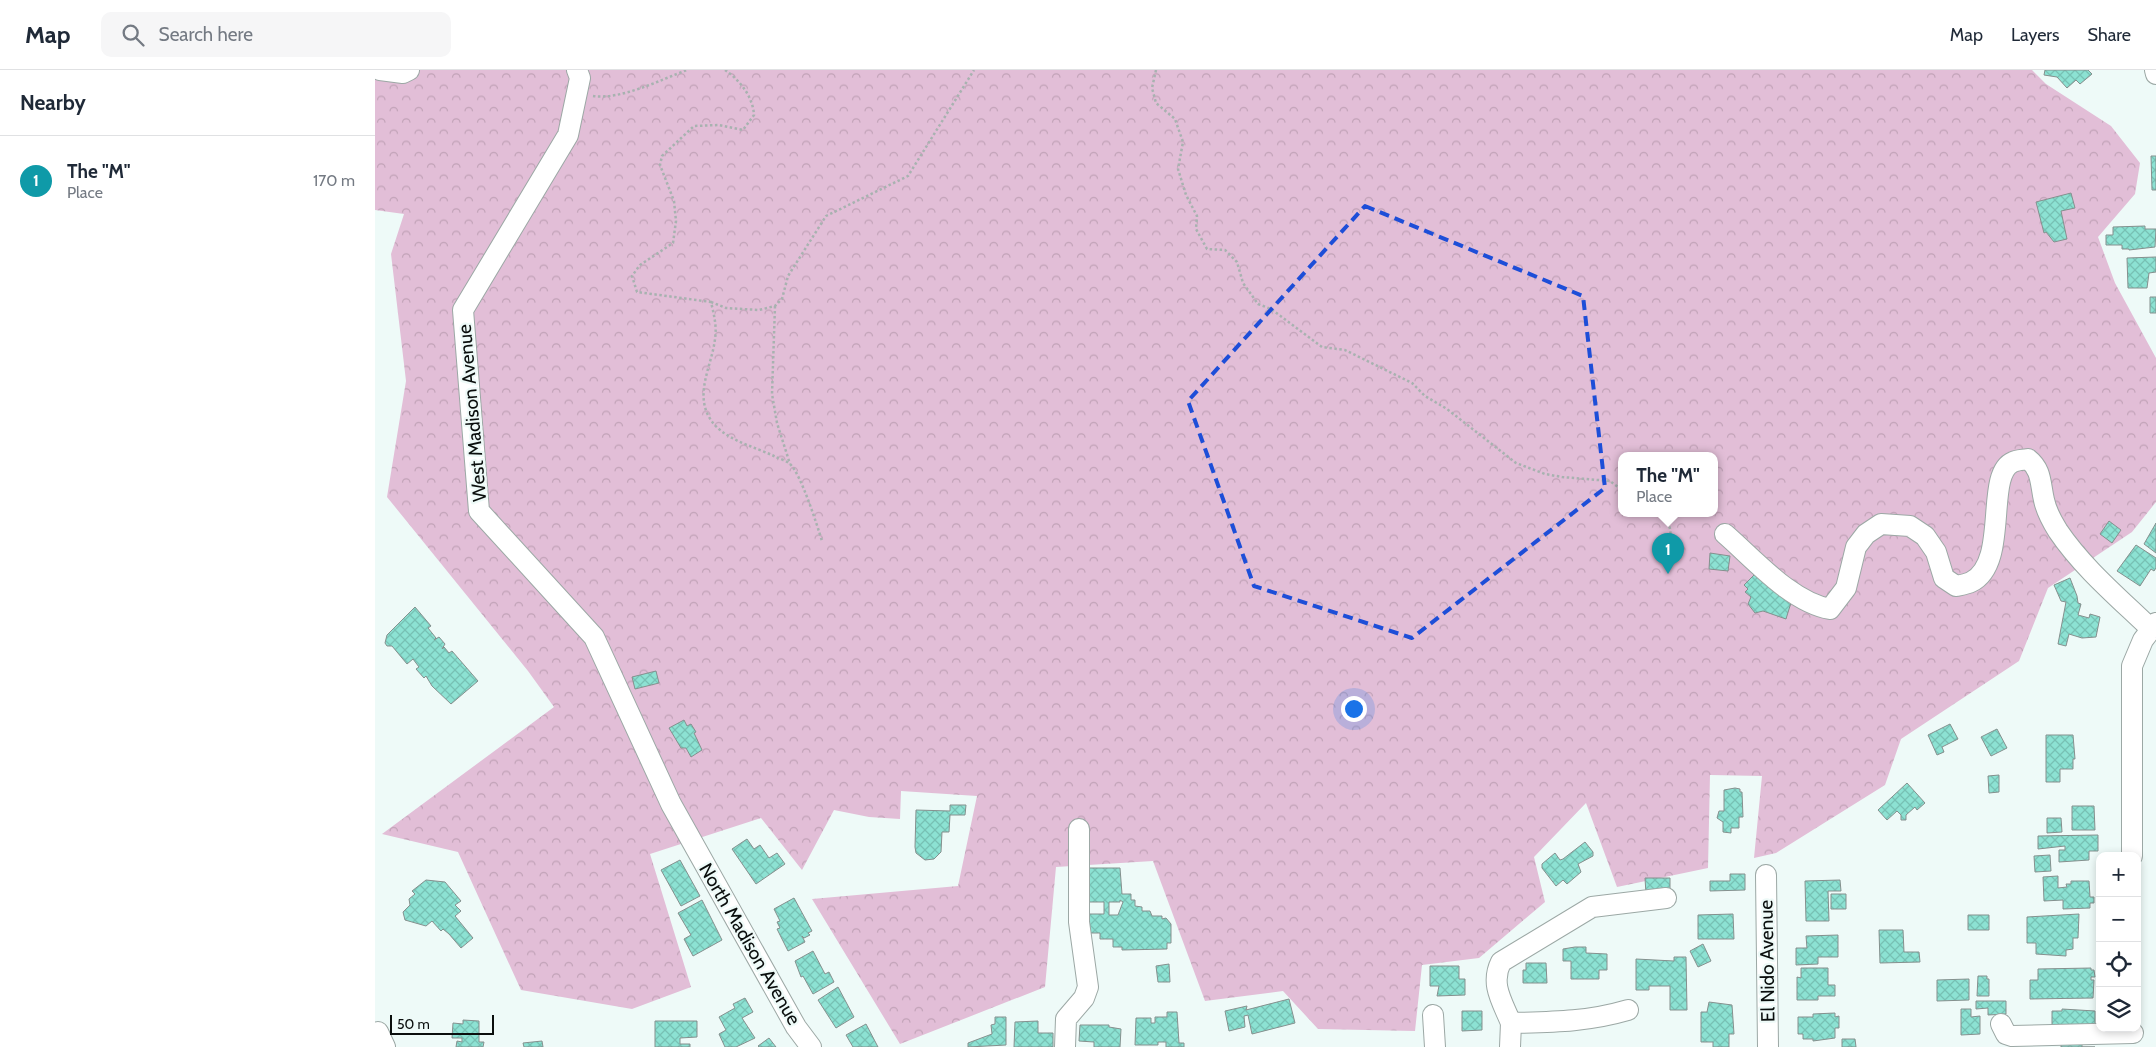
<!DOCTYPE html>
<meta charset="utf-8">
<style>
:root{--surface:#fff;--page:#f6f6f7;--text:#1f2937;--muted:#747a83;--line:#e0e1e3;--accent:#b45309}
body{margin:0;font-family:Cabin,sans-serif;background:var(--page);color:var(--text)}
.controls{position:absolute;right:15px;bottom:15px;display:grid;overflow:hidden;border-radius:10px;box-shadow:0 2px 8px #0003}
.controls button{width:45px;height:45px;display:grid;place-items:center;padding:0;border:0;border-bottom:1px solid var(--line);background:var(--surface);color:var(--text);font:25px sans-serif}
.scale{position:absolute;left:15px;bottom:12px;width:104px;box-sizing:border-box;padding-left:5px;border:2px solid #0a0e0d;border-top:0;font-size:14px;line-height:18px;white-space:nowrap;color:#0a0e0d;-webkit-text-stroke:4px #eefaf8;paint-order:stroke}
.you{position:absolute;left:978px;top:638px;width:18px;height:18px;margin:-12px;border:4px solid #fff;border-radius:50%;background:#1a73e8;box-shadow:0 0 0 8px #1a73e833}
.badge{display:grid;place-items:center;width:32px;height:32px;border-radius:50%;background:var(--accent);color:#fff;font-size:16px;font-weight:700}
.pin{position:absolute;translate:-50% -41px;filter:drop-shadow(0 1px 2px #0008)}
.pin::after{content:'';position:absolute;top:26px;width:18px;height:15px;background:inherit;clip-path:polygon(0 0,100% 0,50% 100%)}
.popup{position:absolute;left:1243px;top:382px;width:100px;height:65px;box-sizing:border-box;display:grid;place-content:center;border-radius:10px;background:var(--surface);filter:drop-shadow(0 1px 4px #0005);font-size:16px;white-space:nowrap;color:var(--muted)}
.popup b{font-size:19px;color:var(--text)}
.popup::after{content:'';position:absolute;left:50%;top:100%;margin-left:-10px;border:10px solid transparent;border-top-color:var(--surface)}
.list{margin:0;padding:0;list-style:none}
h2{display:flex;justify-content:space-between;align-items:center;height:65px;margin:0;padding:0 20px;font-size:21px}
h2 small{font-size:16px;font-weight:400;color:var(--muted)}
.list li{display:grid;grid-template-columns:32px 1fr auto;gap:15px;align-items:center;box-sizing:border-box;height:90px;padding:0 20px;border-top:1px solid var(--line)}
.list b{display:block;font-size:19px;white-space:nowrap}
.list p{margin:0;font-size:16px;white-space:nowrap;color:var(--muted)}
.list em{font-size:16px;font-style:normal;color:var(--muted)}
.icon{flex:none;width:28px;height:28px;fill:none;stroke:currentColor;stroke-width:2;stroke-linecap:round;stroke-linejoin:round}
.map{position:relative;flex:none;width:1781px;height:977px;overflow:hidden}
header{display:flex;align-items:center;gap:30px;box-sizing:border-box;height:70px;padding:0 25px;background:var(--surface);border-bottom:1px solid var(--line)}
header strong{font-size:24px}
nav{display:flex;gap:28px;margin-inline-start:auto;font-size:18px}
.search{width:350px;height:45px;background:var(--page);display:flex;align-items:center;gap:12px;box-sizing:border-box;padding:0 18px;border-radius:10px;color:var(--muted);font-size:19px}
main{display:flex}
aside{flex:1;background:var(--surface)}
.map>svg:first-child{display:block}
.forest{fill:url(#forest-crowns);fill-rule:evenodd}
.building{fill:url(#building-cross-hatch);stroke:#85908e;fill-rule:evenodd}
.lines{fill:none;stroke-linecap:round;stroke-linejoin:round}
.minor-casing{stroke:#9ca8a5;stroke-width:22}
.path{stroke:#a8b2b0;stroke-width:2.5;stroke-dasharray:2.5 2.5;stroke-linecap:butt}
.minor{stroke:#fff;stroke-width:20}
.marked{fill:none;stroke:#1d4ed8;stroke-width:4;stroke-dasharray:10 6;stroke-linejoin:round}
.labels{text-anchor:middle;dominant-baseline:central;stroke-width:4.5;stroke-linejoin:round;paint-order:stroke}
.street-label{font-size:19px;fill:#0a0e0d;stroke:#eefaf8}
</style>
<header>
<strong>Map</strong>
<div class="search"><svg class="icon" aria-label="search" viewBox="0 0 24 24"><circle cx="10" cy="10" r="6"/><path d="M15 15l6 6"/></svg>Search here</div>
<nav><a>Map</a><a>Layers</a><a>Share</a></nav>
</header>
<main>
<aside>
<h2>Nearby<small></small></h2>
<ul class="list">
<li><span class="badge" style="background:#0f9aa8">1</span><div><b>The &quot;M&quot;</b><p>Place</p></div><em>170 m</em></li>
</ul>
</aside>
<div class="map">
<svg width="1781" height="977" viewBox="0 0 1781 977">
<defs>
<pattern id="forest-crowns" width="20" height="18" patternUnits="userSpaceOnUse" patternTransform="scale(1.25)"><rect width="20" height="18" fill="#e2bed7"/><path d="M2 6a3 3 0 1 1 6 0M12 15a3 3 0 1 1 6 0" fill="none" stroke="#c1a2b7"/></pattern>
<pattern id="building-cross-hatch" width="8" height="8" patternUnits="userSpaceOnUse" patternTransform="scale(1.25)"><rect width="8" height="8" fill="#8ce2d3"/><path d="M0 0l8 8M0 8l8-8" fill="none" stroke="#77c1b4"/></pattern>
</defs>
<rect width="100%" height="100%" fill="#eefaf8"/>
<path class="forest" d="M0,0H1657L1671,14L1736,56L1765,93L1760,124L1723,167L1740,213L1781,288V432L1757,462L1673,518L1644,591L1526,669L1510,715L1401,783L1379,788L1387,706L1335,705L1333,798L1242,817L1211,733L1159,787L1170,832L1104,888L1047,895L1040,961L943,959L908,921L830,931L778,791L681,797L670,917L525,974L437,829L583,816L602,726L526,721L525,749L494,747L459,740L427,800L386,748L275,784L316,917L257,939L146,920L83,782L7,764L179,637L153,601L12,427L31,311L16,184L29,144L0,140ZM1247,385H1339V443H1247Z"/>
<path class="building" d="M1670,0H1713L1717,4L1705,14L1701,10L1692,18L1682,7L1669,5Z
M1776,86H1781V120H1777Z
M1696,123L1700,138L1686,141L1692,169L1679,172L1671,162L1669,163L1661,132Z
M1770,156V159H1781L1780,177L1754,180V179H1747V175H1731V165H1738V157Z
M1781,187V202L1774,203L1772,218H1753L1752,188Z
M1775,227H1781V243H1775Z
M1734,451L1746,460L1737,473L1725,464Z
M1781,453V483L1769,474Z
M1761,475L1781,488V498L1779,501L1776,499L1765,516L1742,501Z
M1335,483L1355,486L1353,501L1334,499Z
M1383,501L1418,526L1411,549L1388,541L1380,543L1373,534L1376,527L1370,522L1373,519L1369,515Z
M1695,508L1702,526L1703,533L1706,534L1703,545L1714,548L1715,544L1725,547L1721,567L1707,568L1694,564L1691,576L1683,574L1691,532L1686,531L1679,515Z
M40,537L56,556L53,558L61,568L59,570L64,567L70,574L67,579L69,577L74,583L77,581L103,611L76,634L57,616L51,606L49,608L41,599L44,597L38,589L32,594L17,576H12L10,573L12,565Z
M281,601L284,613L260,619L257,607Z
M309,650L312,656L316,654L321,662L319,663L327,680L316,687L311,678H306L294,658Z
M1575,654L1583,669L1567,677L1569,682L1562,685L1553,665Z
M1622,659L1632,678L1616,686L1606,667Z
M1671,665H1698L1700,689H1698V699H1685V712H1671Z
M1624,705V722L1614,723L1613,706Z
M1532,713L1550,733L1542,740L1540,737L1531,745V750H1526V745L1522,741L1512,750L1503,740Z
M1360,718L1365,719V722H1367L1368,747H1364V758H1356V763L1348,762V752L1342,748L1344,741H1349V720Z
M575,735H591L590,745H575L574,762H567L566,782L559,789L550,790L541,783L540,777L541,740L575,741Z
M1697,736H1719L1720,760H1697Z
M1672,748H1686L1687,762L1672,763Z
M1723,765V781H1714V790L1684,792V780H1690V776L1663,779V766Z
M372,769L379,779L385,775L394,788L402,783L410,794L381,814L357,779Z
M1210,772L1218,782V786L1203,794L1206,802L1192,814L1188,810L1181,816L1167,798V794L1180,783L1185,790L1188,789Z
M1675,785L1676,801L1660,802L1659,786Z
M305,790L325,826L306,836L286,800Z
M714,798H745L747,824H756V830H760V836L767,837V841H775L777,846H787V849L791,848L796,854V873H792V879L747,880V877H738V869H725V863H713V844H729V832H713ZM745,830L748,832L743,845H734V832H745Z
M1355,804H1370V820L1335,821V811H1355Z
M1683,806V818L1692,817L1691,814H1696V811H1714L1715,827H1719V833H1715V838L1688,839V830L1669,831L1668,807Z
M1270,808H1295V824H1271Z
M51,810L70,812L86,831L80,835L86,841L80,846L98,868L86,878L74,864L68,859L66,861L57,851L51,856L30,850L28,842L35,835L34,829L40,824L37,821Z
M1465,810L1466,821H1453L1454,851H1431L1430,811Z
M1456,824H1471V839H1456Z
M419,828L437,861L433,863L435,865L429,868L427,866L430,872L413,881L402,859L405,858L402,852L405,851L399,839Z
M327,830L347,870L318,886L309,869L316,865L303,843Z
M1358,844L1359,869H1323V845Z
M1704,844L1703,868H1698V879L1691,880V886L1661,884V873H1652V847Z
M1593,845H1614V860H1593Z
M1504,860H1528L1529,882H1544L1545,892L1505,893Z
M1463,865V887H1443V894L1421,895V878H1432L1431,866Z
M1328,874L1336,891L1323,897L1315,881Z
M1200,877H1211V883L1232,884V900H1224V909H1196V891H1188V879Z
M438,881L450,904L454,902L459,912L438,924L428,906L426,907L420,891Z
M1299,887H1311L1312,940H1295V916H1274V920H1261V889L1299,891Z
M1151,893H1171L1172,913H1148V900H1151Z
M794,894L795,912H783L781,896Z
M1055,896H1084V909H1090V925L1062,926L1064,916H1055Z
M1426,898H1453V915H1460V926H1443V930H1422V907L1426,908Z
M1716,898V900H1719L1720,907H1716V910H1719L1718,928L1655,929V910H1663V899Z
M1603,906H1612V909H1614V926H1602Z
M1594,909V930L1562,931V910Z
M463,917L479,947L461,958L443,930Z
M370,928L378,942L367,948L380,968L361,977H350L344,964L351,960L344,947L360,938L358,934Z
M914,929L920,953L877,964L873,945L869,946L870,957L854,961L850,941L872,936L871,940Z
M1601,931H1631V944L1613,945V938L1601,939Z
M1334,932L1357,935L1359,964H1354V977H1338V972H1326V942H1332Z
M1586,939H1596V947L1605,946V964L1586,965Z
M1687,939L1720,941V962L1677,963V941H1687Z
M1087,941H1107V960L1087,961Z
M792,942H802L804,973H809V977H791V972H783V975H760L761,948H776V953H780V947H792Z
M1460,943V947L1464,946V958H1460V968L1438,971V969H1428V964H1423V947H1438V944Z
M620,947H631V975L593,977V973L617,964L616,955L620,954Z
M88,950L104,951V972H109L108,977H81L82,971L87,972V968H77L78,953L88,954Z
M280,951H322V967L305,968V974H315V977H280Z
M663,951V963H678V977H639L640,952Z
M491,954L503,977H478L471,965Z
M705,955H734V957L746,959L745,977H719V972L704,971Z
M394,968L401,977H384L383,976Z
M1467,969H1480L1481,977H1467Z
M167,971L168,977H149L148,973Z
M1686,974H1707V977H1720H1686Z"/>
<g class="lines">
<g class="minor-casing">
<path id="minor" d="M5,0L28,3L34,0
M202,0L205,8L193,65L88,240L104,441L219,567L296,734L421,957L436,977
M1780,0L1781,4
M1350,464C1380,490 1416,532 1455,539L1471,518L1481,477L1491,464L1506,454L1535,456L1550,466L1561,482L1569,508L1581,516C1586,515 1592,514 1596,512C1635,493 1609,404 1638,392C1642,390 1648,390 1653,389C1667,400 1665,413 1669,430C1671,440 1678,453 1683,461C1708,498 1744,528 1776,559
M1757,786V596L1768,570L1781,553
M1391,805L1393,977
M1058,945L1060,977
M1136,953C1127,931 1115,914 1126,892L1217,837L1291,828
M1626,954L1631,964L1637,966L1758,963
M3,962L10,977
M690,977L691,949L709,928L713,917L704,852V759
M1135,977L1136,953C1178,952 1212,952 1253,940"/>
</g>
<path class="path" d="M350,0C365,10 378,27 379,45L368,60L344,55L319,56L287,86L285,95L299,131L301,151L298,173L265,195L257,206L262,222L336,232C339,245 342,256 340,269C337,295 320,322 334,347C347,370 379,376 401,387C405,389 412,391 415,394C426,404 442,455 447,471
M781,0L777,18L781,33L800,49L808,72L803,99L811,125L822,146L821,159L832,179L850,180L862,192L868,213L883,234L896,239L947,277L970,280L1037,313L1050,326L1072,339L1141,393L1170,404L1187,407L1235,411L1247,420
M218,26C246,30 285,10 312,0
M336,232L351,238L384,240L400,236L407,229L413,206L451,146L533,106L599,0
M400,236L397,324L402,353L415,394
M1280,443C1299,454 1298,463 1290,482"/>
<use href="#minor" class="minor"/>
</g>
<path class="marked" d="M990,136L1208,226L1230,418L1037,568L879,516L813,331Z"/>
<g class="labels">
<g class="street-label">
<text transform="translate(97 343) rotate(-95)">West Madison Avenue</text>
<text transform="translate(375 874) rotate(60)">North Madison Avenue</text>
<text transform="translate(1392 891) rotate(-91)">El Nido Avenue</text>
</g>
</g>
</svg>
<div class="controls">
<button>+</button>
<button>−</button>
<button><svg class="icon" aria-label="locate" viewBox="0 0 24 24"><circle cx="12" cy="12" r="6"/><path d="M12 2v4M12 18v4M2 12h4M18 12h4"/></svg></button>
<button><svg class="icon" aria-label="layers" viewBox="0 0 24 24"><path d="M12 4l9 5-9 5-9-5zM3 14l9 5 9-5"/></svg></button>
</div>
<div class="scale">50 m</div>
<div class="you"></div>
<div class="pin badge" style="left:1293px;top:504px;background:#0f9aa8">1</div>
<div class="popup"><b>The &quot;M&quot;</b>Place</div>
</div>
</main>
